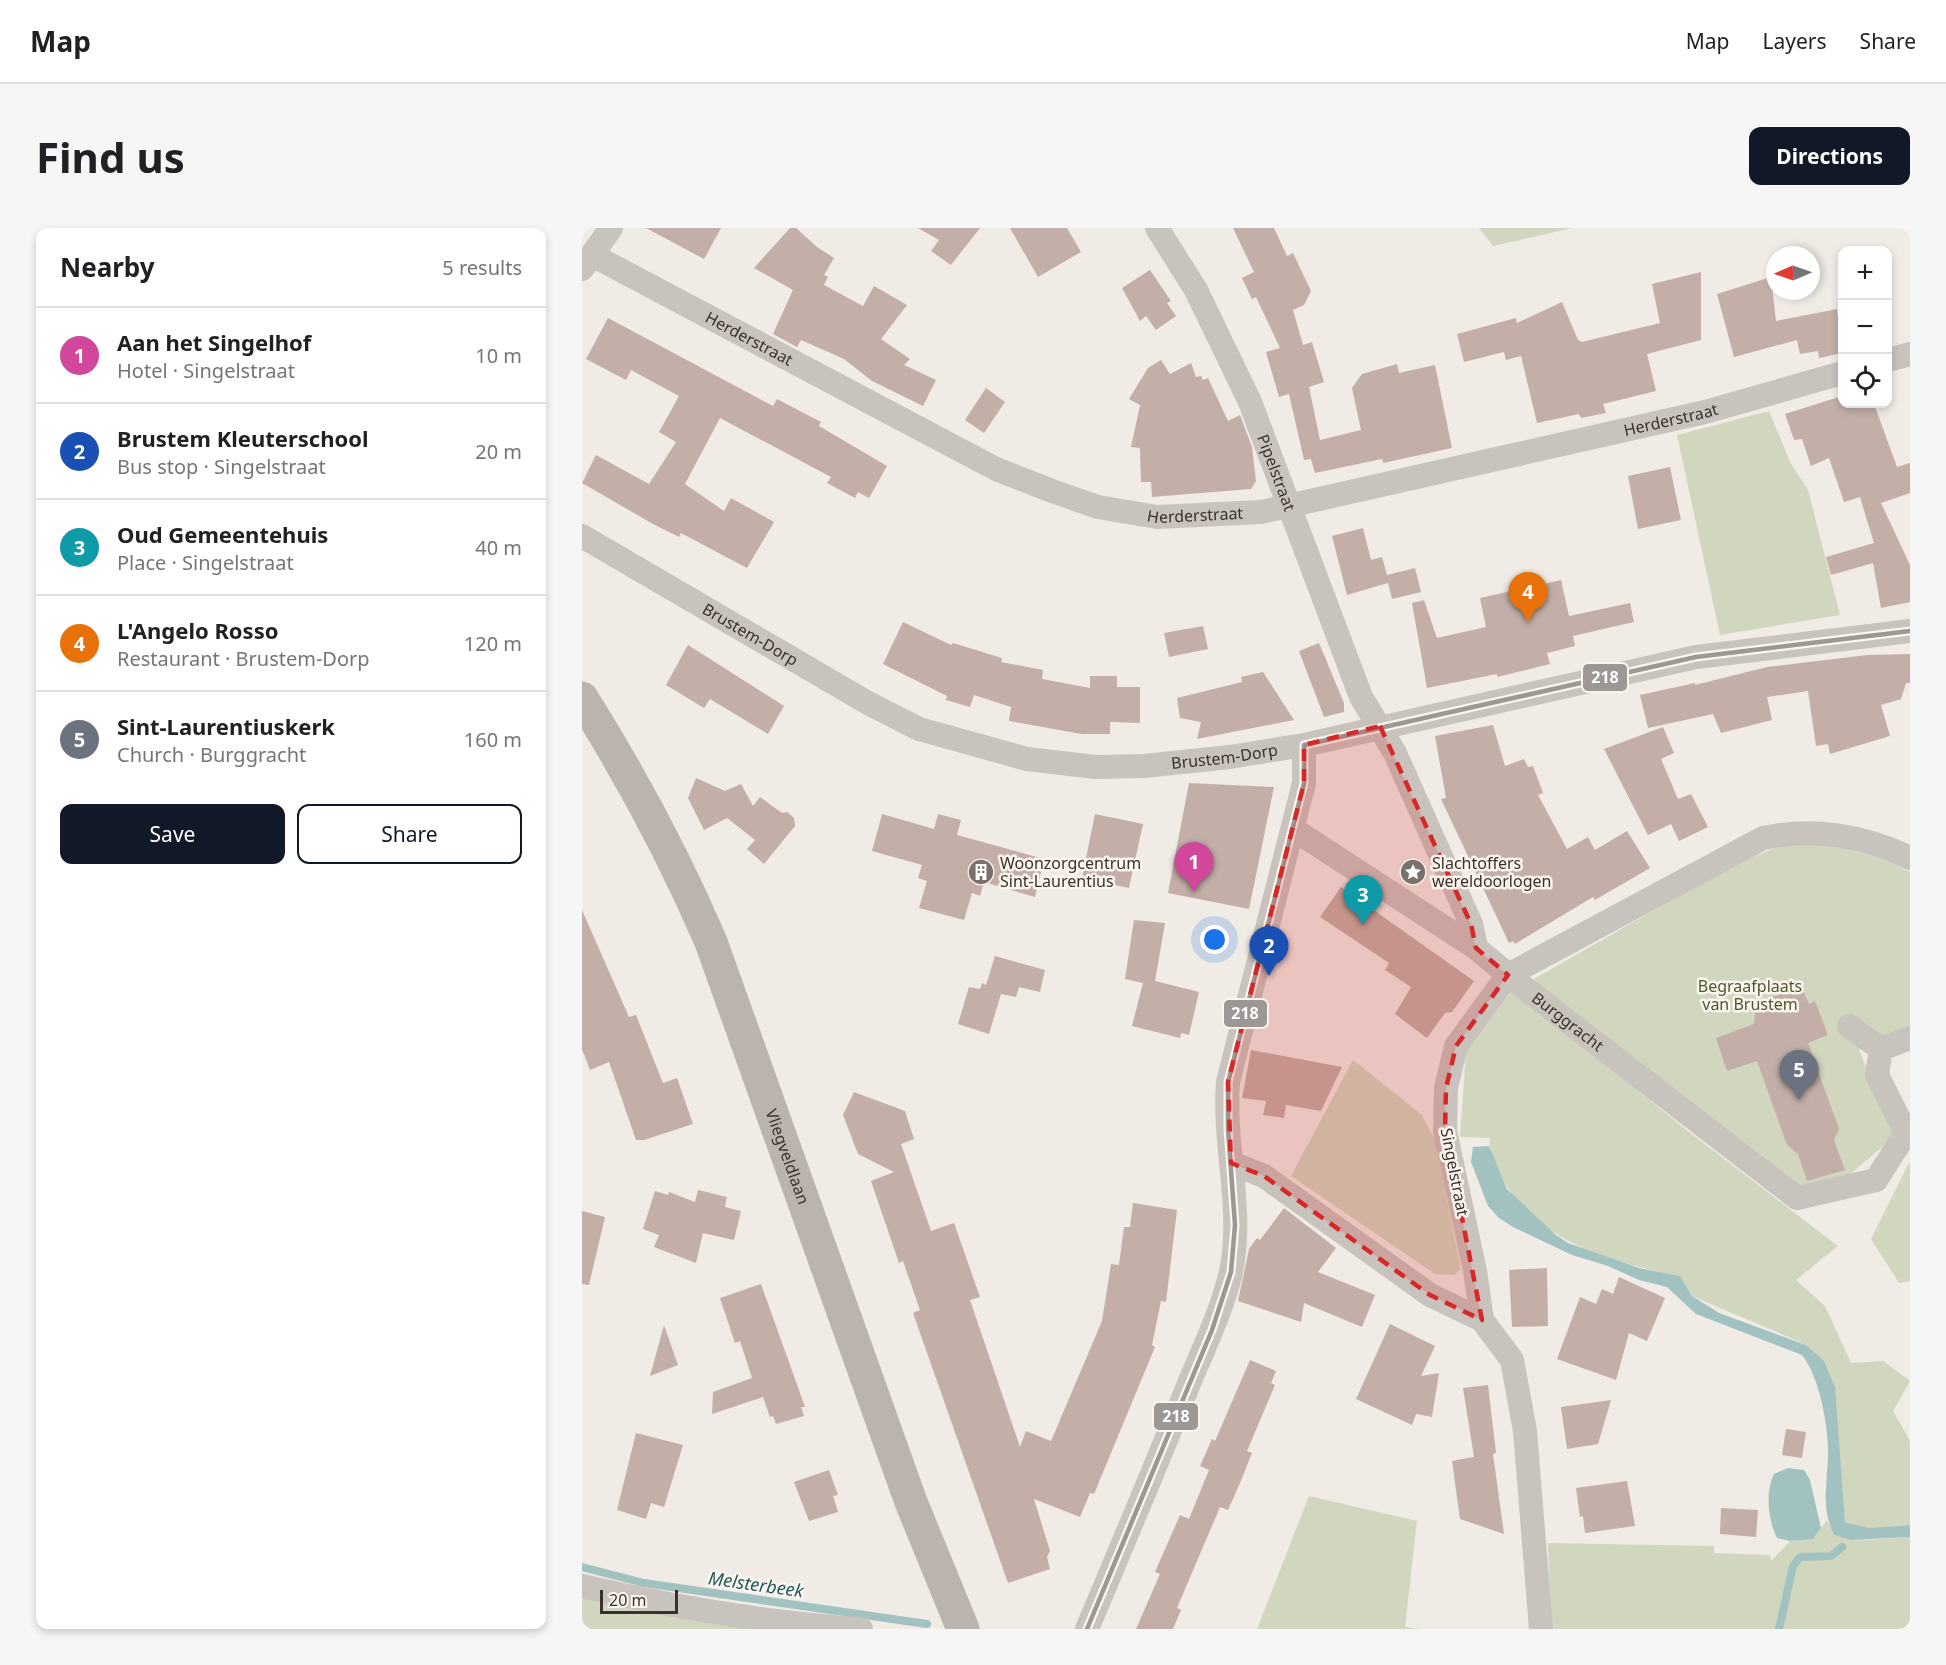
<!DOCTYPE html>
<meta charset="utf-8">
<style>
:root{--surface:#fff;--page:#f6f6f6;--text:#202124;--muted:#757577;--line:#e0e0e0;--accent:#111827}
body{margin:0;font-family:"Noto Sans",sans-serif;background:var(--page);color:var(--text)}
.controls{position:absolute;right:18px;top:18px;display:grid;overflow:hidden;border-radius:12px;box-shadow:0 3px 9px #0003}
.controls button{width:54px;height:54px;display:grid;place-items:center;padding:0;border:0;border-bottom:2px solid var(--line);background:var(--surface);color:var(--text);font:30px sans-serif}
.compass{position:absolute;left:1184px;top:18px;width:54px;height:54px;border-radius:50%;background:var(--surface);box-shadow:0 3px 9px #0003;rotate:268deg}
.scale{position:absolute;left:18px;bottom:15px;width:78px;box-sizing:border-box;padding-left:6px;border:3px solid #3b302b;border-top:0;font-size:16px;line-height:21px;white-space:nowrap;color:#3b302b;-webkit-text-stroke:4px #fbf5ee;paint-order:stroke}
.you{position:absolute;left:633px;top:712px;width:21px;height:21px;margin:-15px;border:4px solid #fff;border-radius:50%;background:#1a73e8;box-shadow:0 0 0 9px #1a73e833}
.badge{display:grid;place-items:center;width:39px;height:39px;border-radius:50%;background:var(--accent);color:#fff;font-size:20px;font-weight:700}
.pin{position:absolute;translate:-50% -50px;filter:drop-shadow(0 2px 3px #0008)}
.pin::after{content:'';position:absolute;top:32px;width:21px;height:18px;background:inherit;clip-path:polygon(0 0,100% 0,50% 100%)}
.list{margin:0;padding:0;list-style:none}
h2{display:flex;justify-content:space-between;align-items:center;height:78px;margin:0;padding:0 24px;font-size:26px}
h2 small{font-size:20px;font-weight:400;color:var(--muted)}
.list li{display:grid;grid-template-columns:39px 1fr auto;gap:18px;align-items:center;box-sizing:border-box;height:96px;padding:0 24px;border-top:2px solid var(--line)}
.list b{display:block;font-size:22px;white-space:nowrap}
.list p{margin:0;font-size:20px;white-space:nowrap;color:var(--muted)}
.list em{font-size:20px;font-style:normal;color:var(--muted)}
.actions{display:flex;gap:12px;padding:18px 24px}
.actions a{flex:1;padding:14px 0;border:2px solid var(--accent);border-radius:12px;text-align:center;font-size:21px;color:var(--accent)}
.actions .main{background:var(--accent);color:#fff}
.icon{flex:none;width:33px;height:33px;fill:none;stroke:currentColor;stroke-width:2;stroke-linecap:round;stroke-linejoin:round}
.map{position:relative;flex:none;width:1328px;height:1401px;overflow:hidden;border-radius:12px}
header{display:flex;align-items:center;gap:36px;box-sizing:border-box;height:84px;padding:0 30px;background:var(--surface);border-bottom:2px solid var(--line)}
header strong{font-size:28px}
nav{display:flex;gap:33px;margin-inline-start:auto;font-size:21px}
.intro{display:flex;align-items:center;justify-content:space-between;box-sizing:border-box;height:144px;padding:0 36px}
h1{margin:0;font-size:42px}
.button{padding:15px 27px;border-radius:12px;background:var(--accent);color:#fff;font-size:21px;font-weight:700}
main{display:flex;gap:36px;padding:0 36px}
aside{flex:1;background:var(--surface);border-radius:12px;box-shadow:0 3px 9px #0003}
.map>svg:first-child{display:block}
.green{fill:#d1d6bf}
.water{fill:#a1c2c1}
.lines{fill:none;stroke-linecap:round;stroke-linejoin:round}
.stream{stroke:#a1c2c1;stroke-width:8}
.building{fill:#c3afa7}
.street{stroke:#c9c3be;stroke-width:24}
.secondary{stroke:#bab3ae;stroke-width:33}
.bus-1-casing{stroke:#fbf5ee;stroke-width:9}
.bus-1{stroke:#9d9895;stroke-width:4.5}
.marked{fill:#d62828;fill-opacity:0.2;stroke:#d62828;stroke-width:4.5;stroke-dasharray:12 8;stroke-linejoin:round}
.labels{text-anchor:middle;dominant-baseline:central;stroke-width:5;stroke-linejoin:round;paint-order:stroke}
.street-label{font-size:16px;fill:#3b302b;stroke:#fbf5ee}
.poi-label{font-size:16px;fill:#3b302b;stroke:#fbf5ee;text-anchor:start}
.park-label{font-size:16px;fill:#4a5a2e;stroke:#fbf5ee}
.water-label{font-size:18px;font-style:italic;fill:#1f5a5e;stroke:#fbf5ee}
.line-badge{stroke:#fbf5ee;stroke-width:2}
.badge-label{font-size:16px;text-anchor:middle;font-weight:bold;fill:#fff}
</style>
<header>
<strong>Map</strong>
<nav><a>Map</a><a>Layers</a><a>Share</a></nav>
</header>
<div class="intro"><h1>Find us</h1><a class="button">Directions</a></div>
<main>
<aside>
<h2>Nearby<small>5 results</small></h2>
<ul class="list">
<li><span class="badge" style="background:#d1479c">1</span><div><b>Aan het Singelhof</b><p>Hotel · Singelstraat</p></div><em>10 m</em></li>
<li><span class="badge" style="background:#1a4fb4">2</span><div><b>Brustem Kleuterschool</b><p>Bus stop · Singelstraat</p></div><em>20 m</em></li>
<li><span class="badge" style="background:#0f9aa8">3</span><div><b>Oud Gemeentehuis</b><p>Place · Singelstraat</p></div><em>40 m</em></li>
<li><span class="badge" style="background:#e8710a">4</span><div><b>L'Angelo Rosso</b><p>Restaurant · Brustem-Dorp</p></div><em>120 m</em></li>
<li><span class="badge" style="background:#6b7280">5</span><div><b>Sint-Laurentiuskerk</b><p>Church · Burggracht</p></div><em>160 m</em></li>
</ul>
<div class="actions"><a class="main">Save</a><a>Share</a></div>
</aside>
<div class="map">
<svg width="1328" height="1401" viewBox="0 0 1328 1401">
<rect width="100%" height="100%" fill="#f0ebe5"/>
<path class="green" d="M897,0H990L911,18Z
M1187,183L1208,234L1226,262L1258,387L1138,407L1095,207Z
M1209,614C1251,616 1290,624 1328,644V804L1277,822L1312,909L1266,948L1228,969L950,752L1155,635Z
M931,761L1107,904L1256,1018L1214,1052L1243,1078L1269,1135L1301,1133L1328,1153L1311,1183L1328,1213V1297L1287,1300L1263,1294L1258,1235L1225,1117L1110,1068L1098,1048C1029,1035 946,1011 916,941C912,930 906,922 908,910L878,909L884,824Z
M771,832L840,887L853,912L879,1041L872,1047L853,1046L709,948Z
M1328,933V1053L1317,1055L1289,1011Z
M727,1268L835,1293L823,1399L837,1401H675Z
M1245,1292L1252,1307L1285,1312L1328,1309V1401H969L966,1315L1132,1318V1325L1188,1327L1189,1333L1208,1313L1231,1311Z
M0,1363L228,1401H0Z"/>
<path class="water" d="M907,918L925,961L974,1007L986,1015L1057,1040L1098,1048L1110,1068L1137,1085L1224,1117L1242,1133L1253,1159L1263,1294L1287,1300L1328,1297V1309L1269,1312L1252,1307C1239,1281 1245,1257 1246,1229C1247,1200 1238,1150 1220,1127L1114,1086L1085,1059L1057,1052L1026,1038L990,1027L931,999L917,990L906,978L889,934L891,919Z
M1206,1240L1222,1242L1228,1252L1239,1300L1231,1311L1208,1313L1195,1310C1186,1292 1183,1264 1192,1246Z"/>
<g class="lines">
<path class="stream" d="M0,1339L62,1355L345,1396
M1197,1401L1211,1338L1218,1329L1249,1328L1260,1319"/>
</g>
<path class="building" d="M64,0H139L122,31Z
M208,0H214L235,19L252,30L242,47L246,49L242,57L281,78L292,58L325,77L299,111L328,131L322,137L354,152L341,178L290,153L262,131L219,112L215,119L191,106L211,62L172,40Z
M336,0H398L369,37L349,23L357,12Z
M428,0H485L499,24L456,49Z
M651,0H692L705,28L711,25L729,63L722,77L711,82L721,117L730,114L742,154L727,159L738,212L779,202L770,160L780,146L815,136L817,145L853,137L870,220L801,235L800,231L733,245L729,231L722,232L707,166L697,169L684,124L698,120L674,69L670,71L660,50L672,44Z
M568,42L589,73L585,75L594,88L574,102L564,88L558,93L540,60Z
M1119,44V112L1065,126L1074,163L1021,176L1024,185L999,190L997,186L955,195L939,128L924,132L922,124L882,134L875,106L934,90L935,95L980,74L996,112L1000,114L1078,95L1070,56Z
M1189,49L1194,93L1255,81L1260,125L1237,130L1236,123L1218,126L1215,112L1152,129L1135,66Z
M26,90L191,178L195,171L239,194L237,198L305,238L287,270L276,264L273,270L245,255L249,249L138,190L103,256L142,283L149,270L192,294L165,340L99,305L97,309L71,296L0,255L14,227L67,256L94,214L77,204L97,168L49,142L44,152L4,131Z
M579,132L588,146L609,135L614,149L619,148L621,152L626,150L646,193L658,187L670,219L674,253L669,261L570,269L569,254H559L558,220L549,219L558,177L547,171L566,140Z
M404,160L423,174L402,205L383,192Z
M1260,168V176H1292L1315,239L1328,235V265L1299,275L1328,337V374L1299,380L1291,335L1249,347L1244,329L1292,315L1278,269L1262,274L1247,230L1229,238L1220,211L1212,212L1203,186Z
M1088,239L1099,292L1056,301L1046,248Z
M781,300L789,332L800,329L805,347L833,340L839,364L810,371L806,355L765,367L750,308Z
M979,352L987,388L1048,375L1052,394L991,408L993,418L965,425L968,436L915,449V446L845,460L830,375L842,372L855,410L904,399L898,370Z
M321,394L369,417L371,415L420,430L419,434L461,442L460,451L508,460V448H535V459H558V495L528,494V506H500L427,493L429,479L392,467L388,479L364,472L365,468L301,436Z
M621,398L626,421L587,429L582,405Z
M737,415L762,475V484L742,489L717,423Z
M106,417L202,478L186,506L128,471L122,480L84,457Z
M1328,426V455H1324L1319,471L1299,477L1308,508L1248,526L1246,516L1234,518L1226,463L1185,469L1190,492L1139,505L1131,486L1066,500L1058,467L1113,455V457L1185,439L1285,427Z
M681,444L712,492L615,511L619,494L598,490L595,470L660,454L659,449Z
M911,497L923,538L942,531L946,539L951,538L961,565L956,567L985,621L1006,609L1013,622L1045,603L1068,640L1013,672L1011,669L933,716L931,713L927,715L859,571L864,570L853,508Z
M1081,499L1092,525L1079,531L1096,571L1109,566L1126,599L1097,613L1089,596L1066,607L1022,521Z
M114,550L143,563L159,556L171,578L178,569L200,585L205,584L212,590L213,598L182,636L165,621L173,612L145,590L122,602L106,570Z
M607,555L692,559L667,681L586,665Z
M300,586L352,601L356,586L379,592L375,607L462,631L453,669L402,654L398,668L390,665L382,692L337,680L345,653L336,650L340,637L290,623Z
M513,586L561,596L547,660L500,650Z
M759,659L892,753L870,784L863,785L845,810L813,786L829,759L803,742L807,735L738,689Z
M0,682L47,789L54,787L81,855L95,850L111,896L62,912H54L27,834L8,842L0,821Z
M552,692L583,695L573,753L617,764L607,807L599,805L598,810L550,798L561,755L543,751Z
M413,728L463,742L458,764L437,759L434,769L419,766L407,806L376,796L387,759L398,761L400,755L404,757Z
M1219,759L1227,776L1233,773L1246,807L1226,815L1257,901L1252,912L1263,942L1225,953L1216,926L1205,917L1175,833L1145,843L1134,810L1172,796L1173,782L1185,776L1184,771Z
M669,822L760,839L739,883L704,877L702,890L681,887L684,873L660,870Z
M272,864L323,883L332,911L319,916L349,1003L372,995L398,1069L388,1072L438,1219L444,1203L469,1213L520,1093L529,1036L537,1037L542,999H548L551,975L595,982L584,1074L579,1073L570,1117L573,1119L512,1266L508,1265L498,1289L452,1271L468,1323L465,1329L468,1341L426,1355L331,1085L338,1082L321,1033L317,1035L289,953L312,944L276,926L261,887Z
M116,962L145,969L143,979L159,983L152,1012L121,1005L114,1035L72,1019L77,1007L61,1001L73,963L86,967L87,964L113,974Z
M702,980L754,1020L736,1044L793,1067L780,1099L722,1075L719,1094L656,1073L667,1021L675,1010L678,1012Z
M0,983L23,989L7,1057L0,1056Z
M965,1040L966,1098L930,1099L927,1042Z
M1037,1049L1083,1070L1065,1113L1047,1105L1034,1152L975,1131L998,1069L1014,1076L1020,1061L1031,1066Z
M179,1056L223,1179H219L222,1188L194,1196L191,1188L188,1189L181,1169L130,1186L131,1164L170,1150L158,1113L153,1115L138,1070Z
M808,1096L853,1118L839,1148L857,1145L850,1189L834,1186L830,1197L774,1171Z
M82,1097L96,1137L68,1148Z
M668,1132L694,1143L689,1155L693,1157L665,1223L670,1225L658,1255L646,1282L638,1279L595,1380L599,1382L591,1401H554L578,1346L573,1344L598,1287L607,1291L627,1242L618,1238L630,1211L633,1213Z
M906,1157L914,1225L911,1226L922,1306L878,1291L870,1233L896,1228L892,1229L881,1160Z
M1029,1172L1016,1216L985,1221L979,1179Z
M1204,1201L1224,1204L1220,1230L1200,1227Z
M54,1205L101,1217L82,1279L69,1275L64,1291L35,1282Z
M247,1242L256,1267L251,1268L256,1284L227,1293L212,1254Z
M1045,1253L1053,1298L1003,1305L1001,1288L998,1289L994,1260Z
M1139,1280L1176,1282L1174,1309L1138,1306Z"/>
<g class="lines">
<g class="street">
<path id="s1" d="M575,0L614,62L668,174L779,469L813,525L889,696L894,720"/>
<path id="s2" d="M10,27L414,241L470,263L516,279L575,289L679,284L706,278L1123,184L1260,145"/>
<path d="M0,41L29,0"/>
<path d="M1306,132L1328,126"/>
<path id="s3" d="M0,308L286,475L337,501L445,531L514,539L562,538L648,529L722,517L1114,429L1328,403"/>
<path id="s4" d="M711,601L894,720L936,755L1215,970L1294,952L1324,905L1295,847L1299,821"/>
<path d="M1267,798L1299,821"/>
<path d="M1299,821L1328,810"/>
<path d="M649,935L682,948L848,1067L900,1092L930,1132L943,1203L959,1401"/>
<path d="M900,1092L893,1043L863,903L864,860L874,818L926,747L1181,610C1231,599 1283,608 1328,630"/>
<path d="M0,1358C91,1379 186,1395 279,1401"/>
<path d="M505,1401C539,1320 573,1240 606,1158C621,1121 640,1083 649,1044C662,981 641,917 646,854L722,555V517"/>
</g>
<path class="secondary" id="s5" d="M0,470C49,548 92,628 129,714L329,1274L381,1401"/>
<g class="bus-1-casing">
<path id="bus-1" d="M722,517L1114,429L1328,403
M505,1401L630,1102L649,1044L653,997L646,901V854L722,555V517"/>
</g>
<use href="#bus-1" class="bus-1"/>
</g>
<path class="marked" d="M798,498L889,696L894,720L926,747L874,818L864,860L863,903L900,1092L848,1067L682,948L649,935L646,854L722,555V517Z"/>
<defs>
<g id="building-disc" transform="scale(1.35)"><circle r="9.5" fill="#7a716c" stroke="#fbf5ee"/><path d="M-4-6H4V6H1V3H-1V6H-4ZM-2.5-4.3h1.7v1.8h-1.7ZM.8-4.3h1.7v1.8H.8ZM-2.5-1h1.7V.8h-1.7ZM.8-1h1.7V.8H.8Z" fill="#fff"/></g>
<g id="sight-disc" transform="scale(1.35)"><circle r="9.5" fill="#7a716c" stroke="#fbf5ee"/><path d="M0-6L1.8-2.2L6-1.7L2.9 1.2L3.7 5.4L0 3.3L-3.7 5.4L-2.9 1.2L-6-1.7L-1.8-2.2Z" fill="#fff"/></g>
</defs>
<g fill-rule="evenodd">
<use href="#building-disc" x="399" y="644"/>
<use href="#sight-disc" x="831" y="644"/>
</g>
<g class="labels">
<g class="street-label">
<text stroke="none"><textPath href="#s2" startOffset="178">Herderstraat</textPath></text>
<text stroke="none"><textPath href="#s2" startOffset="1150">Herderstraat</textPath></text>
<text stroke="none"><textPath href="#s1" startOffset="273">Pipelstraat</textPath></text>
<text stroke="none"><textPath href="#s2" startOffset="664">Herderstraat</textPath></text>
<text stroke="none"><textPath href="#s3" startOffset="195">Brustem-Dorp</textPath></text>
<text stroke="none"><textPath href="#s3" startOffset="699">Brustem-Dorp</textPath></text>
<text stroke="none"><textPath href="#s4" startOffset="336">Burggracht</textPath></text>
<text stroke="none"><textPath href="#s5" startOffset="504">Vliegveldlaan</textPath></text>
<text transform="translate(873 944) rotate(79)">Singelstraat</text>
</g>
<g class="poi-label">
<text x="418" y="635">Woonzorgcentrum<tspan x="418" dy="18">Sint-Laurentius</tspan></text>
<text x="850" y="635">Slachtoffers<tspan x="850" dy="18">wereldoorlogen</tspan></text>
</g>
<g class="park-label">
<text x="1168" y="758">Begraafplaats<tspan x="1168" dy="18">van Brustem</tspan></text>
</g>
<g class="water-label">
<text transform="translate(174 1356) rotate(8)">Melsterbeek</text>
</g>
</g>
<g class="line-badge">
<rect x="1000" y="435" width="46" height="29" rx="6" fill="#9d9895"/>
<rect x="641" y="771" width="45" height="29" rx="6" fill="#9d9895"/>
<rect x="571" y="1174" width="46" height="29" rx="6" fill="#9d9895"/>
</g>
<g class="badge-label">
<text x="1023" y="455">218</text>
<text x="663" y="791">218</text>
<text x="594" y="1194">218</text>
</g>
</svg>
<div class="controls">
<button>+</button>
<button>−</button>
<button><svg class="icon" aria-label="locate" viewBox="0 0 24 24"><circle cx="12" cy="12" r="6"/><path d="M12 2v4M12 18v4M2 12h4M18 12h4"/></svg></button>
</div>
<svg class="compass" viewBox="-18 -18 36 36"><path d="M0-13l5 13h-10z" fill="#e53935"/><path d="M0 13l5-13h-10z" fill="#757577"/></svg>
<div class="scale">20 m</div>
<div class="you"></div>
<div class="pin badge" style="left:612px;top:664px;background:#d1479c">1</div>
<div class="pin badge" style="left:687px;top:748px;background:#1a4fb4">2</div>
<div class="pin badge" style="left:781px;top:697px;background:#0f9aa8">3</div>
<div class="pin badge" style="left:946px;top:394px;background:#e8710a">4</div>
<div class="pin badge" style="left:1217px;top:872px;background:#6b7280">5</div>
</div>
</main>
